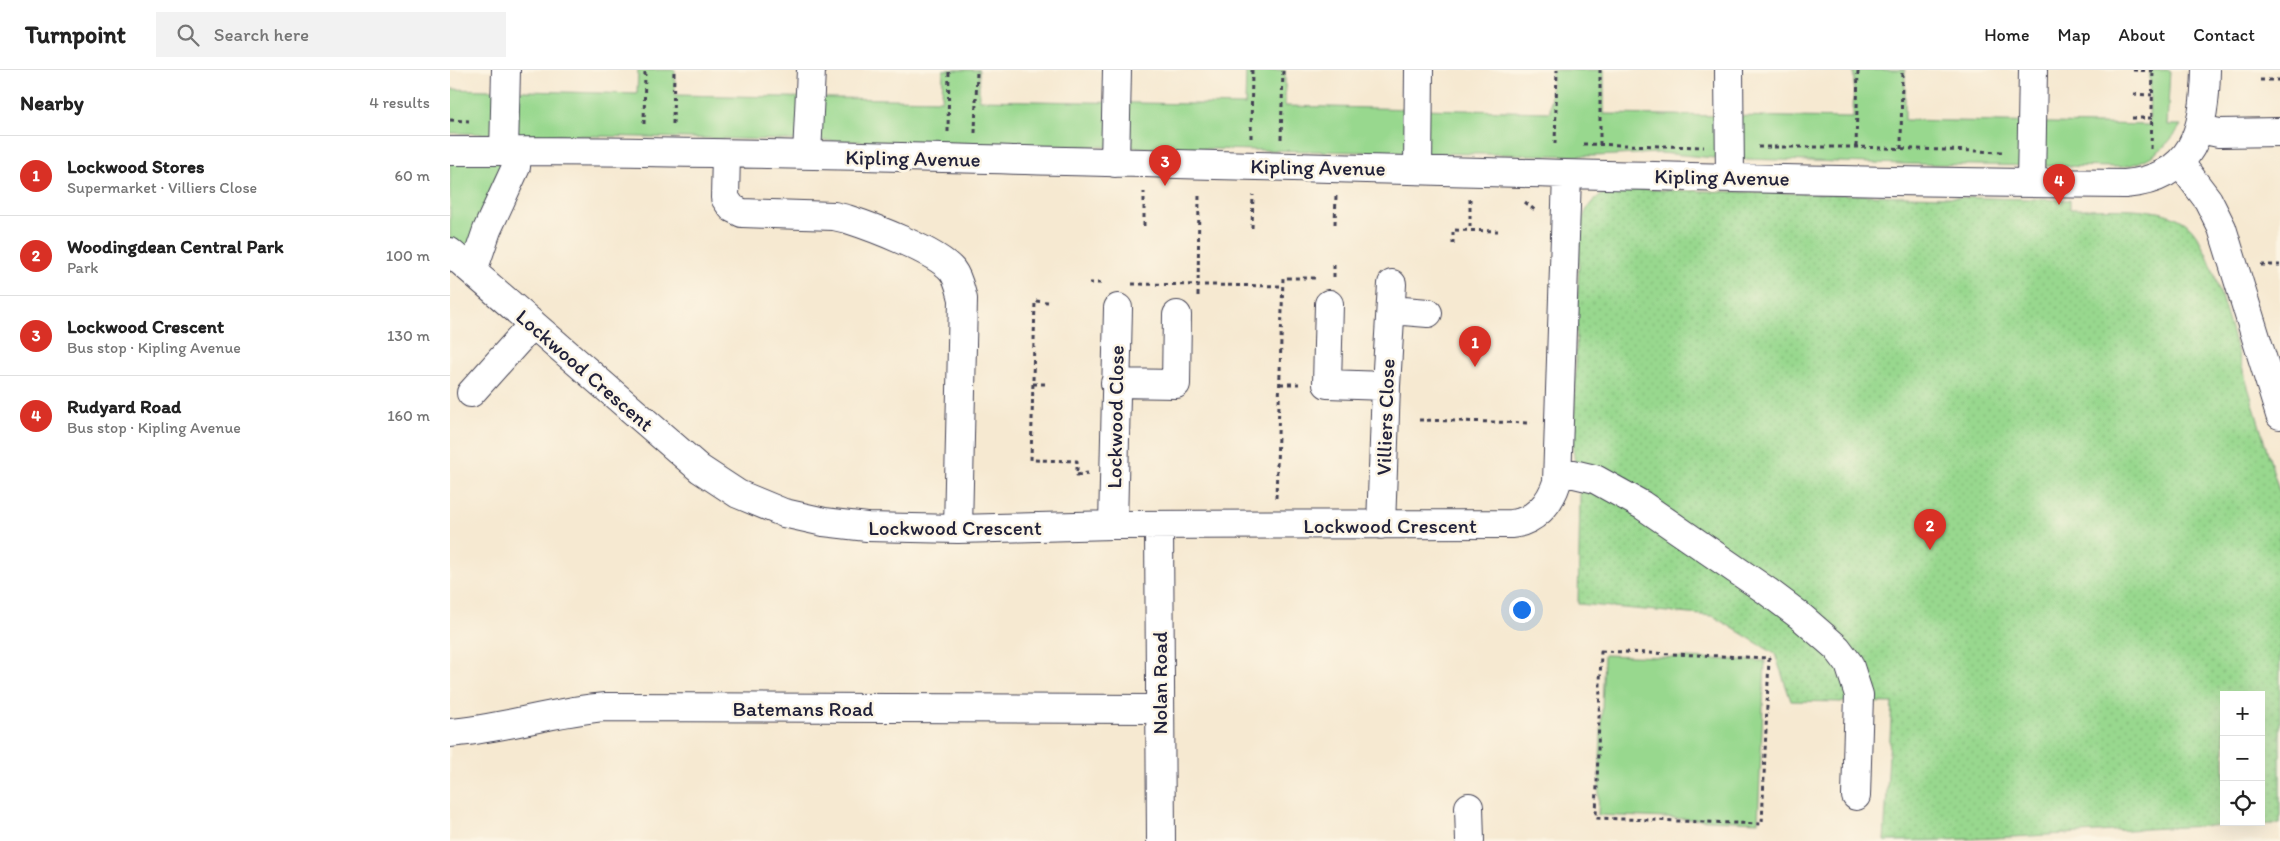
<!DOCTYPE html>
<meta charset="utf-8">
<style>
:root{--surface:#fff;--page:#f2f2f2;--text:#222;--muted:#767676;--line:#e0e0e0;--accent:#d93025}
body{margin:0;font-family:Itim,sans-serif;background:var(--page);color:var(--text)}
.controls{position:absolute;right:15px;bottom:15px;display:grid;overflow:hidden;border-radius:0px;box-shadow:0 5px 20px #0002}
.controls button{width:45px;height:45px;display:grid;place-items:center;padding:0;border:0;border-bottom:1px solid var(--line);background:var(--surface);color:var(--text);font:25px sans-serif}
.you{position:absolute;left:1071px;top:539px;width:18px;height:18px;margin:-12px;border:4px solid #fff;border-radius:50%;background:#1a73e8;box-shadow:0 0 0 8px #1a73e833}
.badge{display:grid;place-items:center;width:32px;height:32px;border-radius:50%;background:var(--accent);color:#fff;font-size:16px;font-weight:700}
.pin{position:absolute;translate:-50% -41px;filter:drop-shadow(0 1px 2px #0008)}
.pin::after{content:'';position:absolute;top:26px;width:18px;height:15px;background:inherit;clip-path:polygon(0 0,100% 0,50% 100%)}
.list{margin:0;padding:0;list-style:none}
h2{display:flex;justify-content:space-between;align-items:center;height:65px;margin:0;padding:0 20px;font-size:21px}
h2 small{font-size:16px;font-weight:400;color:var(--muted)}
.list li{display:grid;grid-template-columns:32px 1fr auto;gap:15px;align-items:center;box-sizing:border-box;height:80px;padding:0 20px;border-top:1px solid var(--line)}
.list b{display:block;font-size:19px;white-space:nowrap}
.list p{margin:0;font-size:16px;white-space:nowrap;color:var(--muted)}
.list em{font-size:16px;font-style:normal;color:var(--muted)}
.icon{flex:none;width:28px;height:28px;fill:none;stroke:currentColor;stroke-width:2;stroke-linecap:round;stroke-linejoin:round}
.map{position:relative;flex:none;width:1830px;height:771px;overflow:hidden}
header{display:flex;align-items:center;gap:30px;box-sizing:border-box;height:70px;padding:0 25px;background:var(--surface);border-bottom:1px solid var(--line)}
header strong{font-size:24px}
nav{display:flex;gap:28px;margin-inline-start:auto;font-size:18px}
.search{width:350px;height:45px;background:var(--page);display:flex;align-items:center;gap:12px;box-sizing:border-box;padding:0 18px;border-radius:0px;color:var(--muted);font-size:19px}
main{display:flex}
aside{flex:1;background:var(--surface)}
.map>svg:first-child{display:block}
.green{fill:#98d88e;stroke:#5d7d64}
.park{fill:url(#park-dots);stroke:#5d7d64;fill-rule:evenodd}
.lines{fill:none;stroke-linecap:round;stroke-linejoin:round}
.minor-casing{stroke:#424052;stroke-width:30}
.path{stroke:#424052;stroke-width:3;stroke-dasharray:4 4;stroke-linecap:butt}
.minor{stroke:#fff;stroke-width:28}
.labels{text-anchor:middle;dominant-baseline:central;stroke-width:5;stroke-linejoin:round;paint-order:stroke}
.street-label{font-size:21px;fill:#22223b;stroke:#fcf5e5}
</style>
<header>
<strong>Turnpoint</strong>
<div class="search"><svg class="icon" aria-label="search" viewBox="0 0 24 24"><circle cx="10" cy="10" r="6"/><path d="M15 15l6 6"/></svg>Search here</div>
<nav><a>Home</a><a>Map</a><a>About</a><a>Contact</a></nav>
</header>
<main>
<aside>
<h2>Nearby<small>4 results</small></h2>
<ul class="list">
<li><span class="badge">1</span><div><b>Lockwood Stores</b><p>Supermarket · Villiers Close</p></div><em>60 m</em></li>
<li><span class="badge">2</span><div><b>Woodingdean Central Park</b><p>Park</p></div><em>100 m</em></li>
<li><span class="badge">3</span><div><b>Lockwood Crescent</b><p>Bus stop · Kipling Avenue</p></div><em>130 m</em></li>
<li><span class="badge">4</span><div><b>Rudyard Road</b><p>Bus stop · Kipling Avenue</p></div><em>160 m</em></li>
</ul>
</aside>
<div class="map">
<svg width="1830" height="771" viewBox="0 0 1830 771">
<defs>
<pattern id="park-dots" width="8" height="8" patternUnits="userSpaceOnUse" patternTransform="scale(1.25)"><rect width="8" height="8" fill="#98d88e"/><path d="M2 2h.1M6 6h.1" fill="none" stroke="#83b97b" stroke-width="1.8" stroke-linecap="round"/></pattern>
</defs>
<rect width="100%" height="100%" fill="#fcf5e5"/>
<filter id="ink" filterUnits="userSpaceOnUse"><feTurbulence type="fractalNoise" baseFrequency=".02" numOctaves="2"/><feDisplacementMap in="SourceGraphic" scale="10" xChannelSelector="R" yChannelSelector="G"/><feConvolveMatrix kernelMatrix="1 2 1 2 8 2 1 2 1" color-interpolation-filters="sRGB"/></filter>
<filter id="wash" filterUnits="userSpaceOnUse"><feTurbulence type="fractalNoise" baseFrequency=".0096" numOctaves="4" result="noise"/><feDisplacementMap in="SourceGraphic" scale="20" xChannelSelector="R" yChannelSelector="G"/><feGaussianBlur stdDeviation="1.12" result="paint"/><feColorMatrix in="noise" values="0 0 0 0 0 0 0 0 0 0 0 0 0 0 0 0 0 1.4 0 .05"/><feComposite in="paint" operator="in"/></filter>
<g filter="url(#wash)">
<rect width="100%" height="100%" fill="#f6e9d1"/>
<path class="green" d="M188,0H225V25L492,30L493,0H529V30L795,35L796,0H835V36L1100,42L1102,0H1154V44L1403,48L1404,0H1455V50L1699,55L1700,0H1720L1717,55H1731C1716,79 1699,92 1672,97L1454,94L1265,88L1210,83L1144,86L857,81L0,63V19L187,24Z
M0,81H67L23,201L0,182Z
M1154,585L1315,591L1308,752L1148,745Z"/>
<path class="park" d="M1172,119L1620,130V139C1653,140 1718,132 1741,158C1752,171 1758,187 1764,203L1830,424V754C1698,755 1566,771 1434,771L1442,633L1341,631L1325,584L1263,546L1128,534L1130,426L1123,379L1130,158C1136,134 1146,122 1172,119ZM1774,625H1811V752H1774Z"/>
</g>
<g filter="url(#ink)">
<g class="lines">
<g class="minor-casing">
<path id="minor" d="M1279,0L1280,107
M1750,59L1769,63L1830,62
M0,81C219,80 438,87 656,92C996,101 1335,111 1675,114C1744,108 1755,60 1756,0
M54,81L56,0
M276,84L275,128L282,138L292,143L384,146L397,149C422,157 486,181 502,200C509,209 510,219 513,229L508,459
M357,85L361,0
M665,93L667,0
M1730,93L1758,130L1772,158L1830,345
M968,99L969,0
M1581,113L1583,0
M0,182L250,399L288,424L334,443L374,452L417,457L508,459L663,455L1061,454C1084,452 1100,434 1107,412L1117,105
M23,201L37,160L66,97L67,81
M879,234L877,314L936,316
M941,240L978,243
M665,313L726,314L727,245
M21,323L83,254
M1108,403L1124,404L1145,409L1192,435L1317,521L1349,545L1387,578L1399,594L1409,625L1406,726
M663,455L668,238
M931,455L936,316L942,214
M709,456L711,771
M0,663C53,659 103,641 156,637L709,639
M1019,737L1020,771"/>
</g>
<path class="path" d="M1683,0L1703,1
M1810,10H1830
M1683,24L1702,25
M1682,48H1702
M0,50L19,51
M194,54L195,0
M223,54L224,0
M498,62L499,0
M525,63L527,0
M801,68L802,0
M831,69L833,0
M1105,74L1107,0
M1133,74L1254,77
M1150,75V0
M1308,77H1406L1554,82
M1406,77L1408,0
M1451,79L1452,0
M1701,79L1703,0
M1020,129V160
M1075,132L1087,142
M885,154L886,125
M694,156V122
M802,158L803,125
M1003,174V160L1048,161
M1811,195H1830
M884,207V195
M639,213H653
M682,214L833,216
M748,226L749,124
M598,232L585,231L581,390L627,391V405L638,403
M583,314H596
M830,314H849
M969,350L1081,353
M826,428L833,208H867
M1151,581L1319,588L1312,754L1146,748Z"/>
<use href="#minor" class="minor"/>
</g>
</g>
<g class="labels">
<g class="street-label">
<text transform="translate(463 88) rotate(1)">Kipling Avenue</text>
<text transform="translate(868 97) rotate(1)">Kipling Avenue</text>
<text transform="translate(1272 107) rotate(1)">Kipling Avenue</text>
<text transform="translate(135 300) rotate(41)">Lockwood Crescent</text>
<text transform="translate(665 347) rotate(-89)">Lockwood Close</text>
<text transform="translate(935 347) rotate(-88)">Villiers Close</text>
<text x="940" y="455">Lockwood Crescent</text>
<text x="505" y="457">Lockwood Crescent</text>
<text transform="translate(709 613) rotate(-90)">Nolan Road</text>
<text x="353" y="638">Batemans Road</text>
</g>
</g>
</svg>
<div class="controls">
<button>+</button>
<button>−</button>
<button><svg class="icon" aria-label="locate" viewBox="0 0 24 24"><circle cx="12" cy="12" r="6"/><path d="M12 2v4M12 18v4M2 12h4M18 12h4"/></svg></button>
</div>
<div class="you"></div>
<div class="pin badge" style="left:1025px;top:297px">1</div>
<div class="pin badge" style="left:1480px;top:480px">2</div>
<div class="pin badge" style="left:715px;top:116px">3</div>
<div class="pin badge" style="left:1609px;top:135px">4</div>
</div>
</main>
